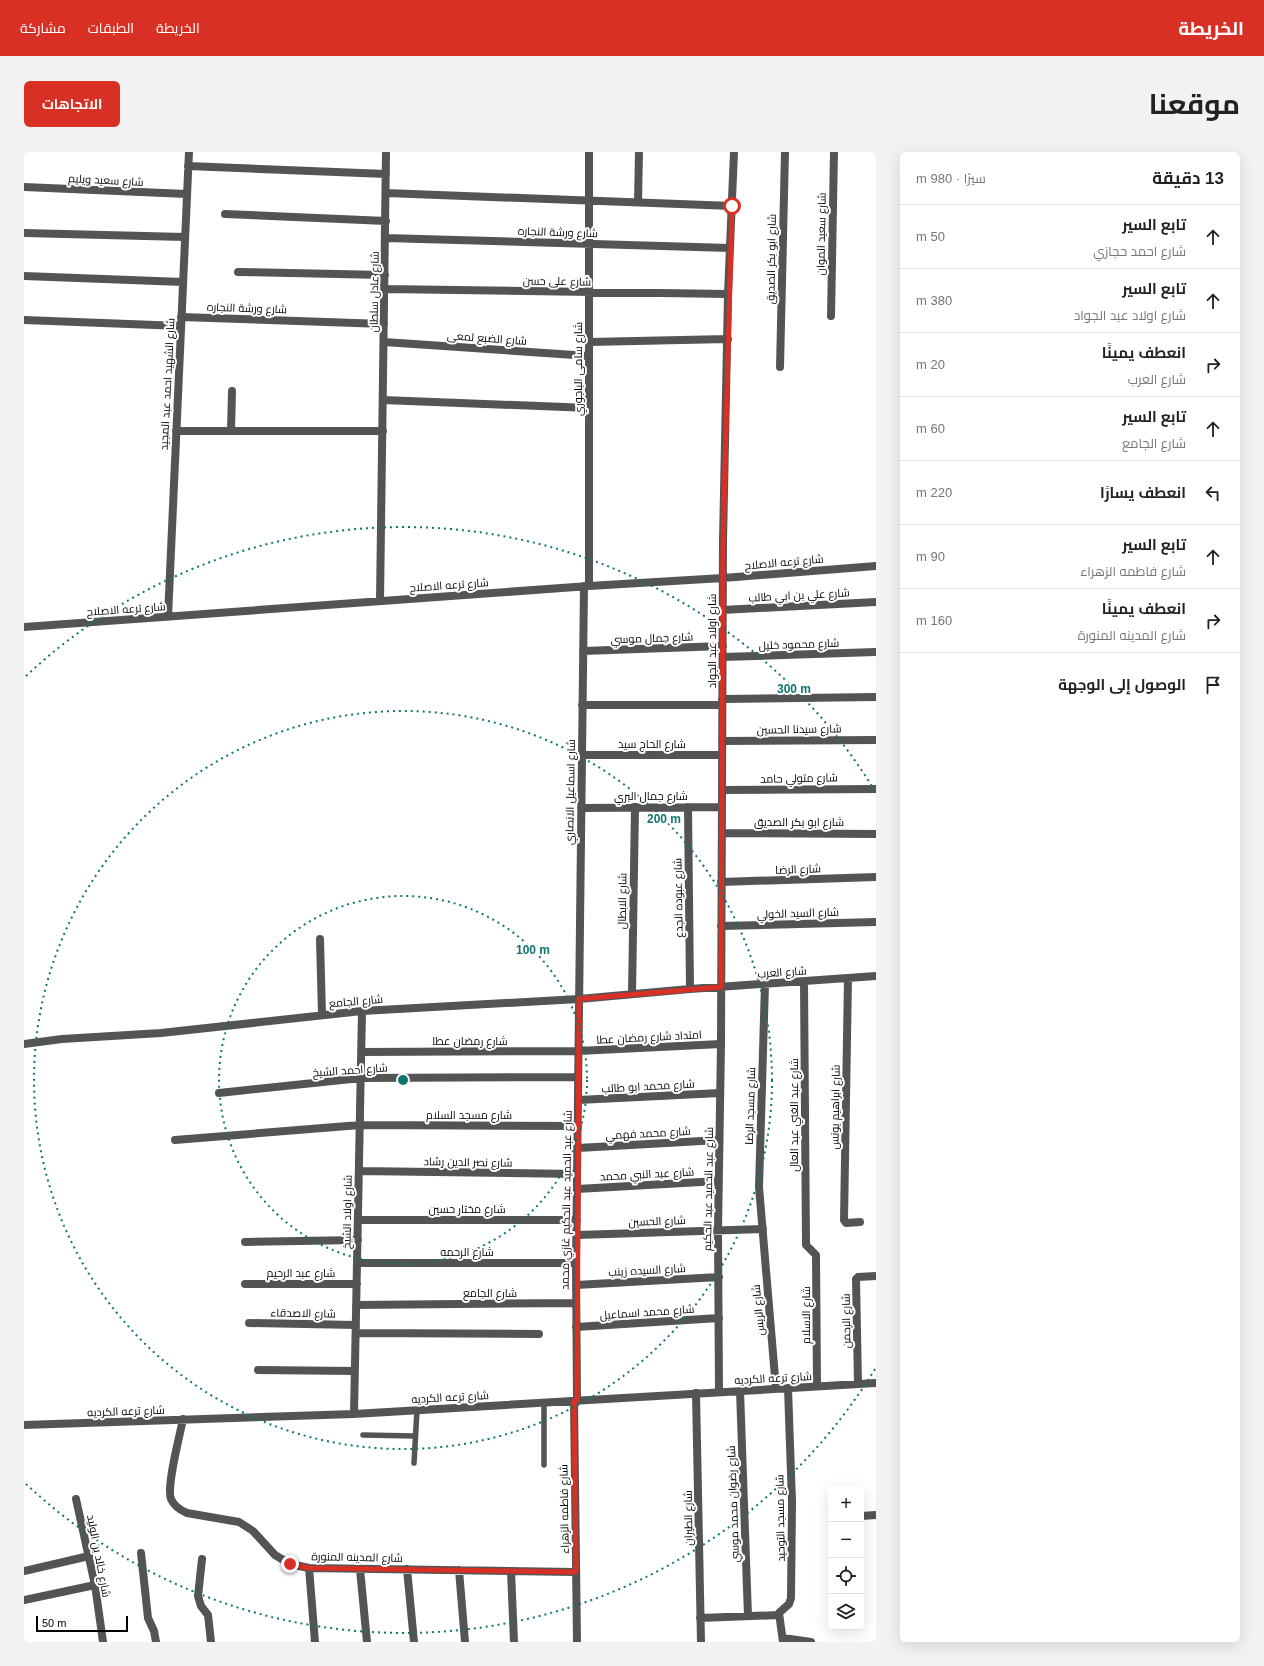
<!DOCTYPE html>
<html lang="ar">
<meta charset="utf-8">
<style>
:root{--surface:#fff;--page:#f2f2f2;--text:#222;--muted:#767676;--line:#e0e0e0;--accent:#d93025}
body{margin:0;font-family:Helvetica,Cairo,sans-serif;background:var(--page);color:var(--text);direction:rtl}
.controls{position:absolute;right:12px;bottom:12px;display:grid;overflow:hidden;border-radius:6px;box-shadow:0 4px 16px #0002}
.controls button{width:36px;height:36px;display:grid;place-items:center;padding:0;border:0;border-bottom:1px solid var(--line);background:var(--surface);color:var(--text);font:20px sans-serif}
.scale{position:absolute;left:12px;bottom:10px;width:92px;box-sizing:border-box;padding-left:4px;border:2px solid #000;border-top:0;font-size:11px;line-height:14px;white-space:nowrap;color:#000;-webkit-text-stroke:3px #fff;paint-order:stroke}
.stop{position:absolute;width:12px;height:12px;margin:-9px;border:3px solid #d93025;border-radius:50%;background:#fff}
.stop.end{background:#d93025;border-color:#fff;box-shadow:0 1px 4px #0008}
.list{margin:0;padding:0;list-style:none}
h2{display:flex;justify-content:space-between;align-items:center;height:52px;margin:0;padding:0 16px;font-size:17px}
h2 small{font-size:13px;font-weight:400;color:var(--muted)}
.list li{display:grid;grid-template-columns:26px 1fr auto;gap:12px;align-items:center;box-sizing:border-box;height:64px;padding:0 16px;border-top:1px solid var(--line)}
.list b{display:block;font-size:15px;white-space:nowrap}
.list p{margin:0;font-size:13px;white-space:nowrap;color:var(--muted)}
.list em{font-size:13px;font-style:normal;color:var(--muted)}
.icon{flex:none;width:22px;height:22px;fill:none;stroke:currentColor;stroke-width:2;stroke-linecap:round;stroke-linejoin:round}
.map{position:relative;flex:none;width:852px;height:1490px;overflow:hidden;direction:ltr;border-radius:6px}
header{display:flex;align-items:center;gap:24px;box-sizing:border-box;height:56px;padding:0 20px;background:var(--accent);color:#fff}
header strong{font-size:19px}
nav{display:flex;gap:22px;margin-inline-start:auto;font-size:14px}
.intro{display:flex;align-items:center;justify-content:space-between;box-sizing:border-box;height:96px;padding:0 24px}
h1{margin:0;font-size:28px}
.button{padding:10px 18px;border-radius:6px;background:var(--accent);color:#fff;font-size:14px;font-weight:700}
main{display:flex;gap:24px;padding:0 24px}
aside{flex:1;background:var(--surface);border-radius:6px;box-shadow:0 4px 16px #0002}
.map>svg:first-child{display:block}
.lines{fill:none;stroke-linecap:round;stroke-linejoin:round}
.service{stroke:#545454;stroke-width:5.5}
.minor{stroke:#545454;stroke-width:8}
.route{stroke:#d93025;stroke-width:5}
.ring{fill:none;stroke:#0f766e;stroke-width:2;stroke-dasharray:2 4}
.labels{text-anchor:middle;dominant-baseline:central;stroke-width:4;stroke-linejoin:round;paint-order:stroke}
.street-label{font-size:11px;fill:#000;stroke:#fff}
.centre{fill:#0f766e;stroke:#fff;stroke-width:2}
.ring-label{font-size:12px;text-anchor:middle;font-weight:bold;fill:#0f766e;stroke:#fff;stroke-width:4;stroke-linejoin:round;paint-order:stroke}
</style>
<header>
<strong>الخريطة</strong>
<nav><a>الخريطة</a><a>الطبقات</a><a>مشاركة</a></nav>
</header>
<div class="intro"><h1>موقعنا</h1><a class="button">الاتجاهات</a></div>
<main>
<aside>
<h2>13 دقيقة<small>سيرًا · 980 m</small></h2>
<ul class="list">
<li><svg class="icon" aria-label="ahead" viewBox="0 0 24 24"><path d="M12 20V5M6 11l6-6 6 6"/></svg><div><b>تابع السير</b><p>شارع احمد حجازي</p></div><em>50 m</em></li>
<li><svg class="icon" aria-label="ahead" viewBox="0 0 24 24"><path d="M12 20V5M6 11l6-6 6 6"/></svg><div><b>تابع السير</b><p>شارع اولاد عبد الجواد</p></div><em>380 m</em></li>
<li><svg class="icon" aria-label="right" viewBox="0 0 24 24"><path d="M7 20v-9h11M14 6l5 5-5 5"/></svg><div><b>انعطف يمينًا</b><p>شارع العرب</p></div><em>20 m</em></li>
<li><svg class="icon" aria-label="ahead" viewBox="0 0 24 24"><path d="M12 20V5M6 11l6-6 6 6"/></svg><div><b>تابع السير</b><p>شارع الجامع</p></div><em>60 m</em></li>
<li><svg class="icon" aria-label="left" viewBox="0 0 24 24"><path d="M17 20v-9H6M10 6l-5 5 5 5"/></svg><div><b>انعطف يسارًا</b></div><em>220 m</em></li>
<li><svg class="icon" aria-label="ahead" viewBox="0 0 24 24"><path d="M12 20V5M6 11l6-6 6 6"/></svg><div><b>تابع السير</b><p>شارع فاطمه الزهراء</p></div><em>90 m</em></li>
<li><svg class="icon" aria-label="right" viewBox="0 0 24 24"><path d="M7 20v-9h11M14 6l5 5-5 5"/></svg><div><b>انعطف يمينًا</b><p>شارع المدينه المنورة</p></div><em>160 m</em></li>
<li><svg class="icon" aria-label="arrive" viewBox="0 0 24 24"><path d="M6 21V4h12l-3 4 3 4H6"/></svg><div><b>الوصول إلى الوجهة</b></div></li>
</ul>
</aside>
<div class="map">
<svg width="852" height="1490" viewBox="0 0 852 1490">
<rect width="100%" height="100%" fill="#fff"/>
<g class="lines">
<path class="service" d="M520,1250V1313
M339,1283L391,1284
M390,1311L393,1258"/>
<path class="minor" d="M164,14L362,22
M0,35L163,42
M362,41L708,54
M614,50L615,0
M201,62L362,69
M0,81L161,85
M361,86L706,96
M214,120L361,123
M0,124L159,130
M361,137L704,142
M807,164L810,0
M157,165L360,172
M0,168L157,174
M360,190L565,204
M565,190L704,187
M756,215L761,0
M359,248L565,256
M152,279H359
M207,279L208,239
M565,434V0
M356,449L362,0
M699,458L852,450
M144,465L165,0
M0,475L565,434L699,426L852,414
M559,499L699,494
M699,505L852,500
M698,547L852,545
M558,553H698
M698,589L852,588
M558,603H698
M698,638L852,637
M664,655L666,837
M557,656L698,655
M698,681L852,682
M697,730L852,725
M697,774L852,770
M296,787L298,863
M824,826L820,1068L822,1071L836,1070
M780,830L782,1093L792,1103L793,1234
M741,832L735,1035L752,1237
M608,842L611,655
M0,892L38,887L137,881L338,859L555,847L666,837L852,824
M337,900L554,899L697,892
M195,941L337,926L554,925
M554,948L696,941
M151,988L336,973L554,974
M554,996L695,988
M335,1019L553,1022
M553,1037L695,1029
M334,1068H553
M553,1083L739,1077
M221,1090L334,1088
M333,1111H552
M221,1132H333
M552,1133L695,1125
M332,1153L552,1151
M225,1171L332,1173
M552,1175L695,1166
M332,1181L515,1182
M234,1218L331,1219
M834,1232L832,1127L834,1125L852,1124
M716,1239L724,1464
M695,1240L694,1078L697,892L699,389L704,142L710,0
M672,1241L677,1490
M553,1248L552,1111L560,434
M550,1249L553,1490
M330,1262L338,859
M159,1267C156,1283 142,1335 147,1347C150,1354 156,1358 163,1361L215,1370L229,1379L251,1403L266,1412L285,1416L551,1420
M0,1273L330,1262L852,1231
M52,1347L71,1433L79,1490
M837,1364L852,1363
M117,1401L124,1466L130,1479L132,1490
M178,1407L174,1444L177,1454L184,1463L187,1490
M285,1416L291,1490
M336,1417L343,1490
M383,1417L390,1490
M435,1418L441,1490
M0,1419L65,1404
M487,1419L490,1490
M0,1448L71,1433
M676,1466L755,1463
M759,1486L787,1490
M759,1490L755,1461L765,1452L767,1446L768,1350L764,1236"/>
</g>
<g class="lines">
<path class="route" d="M266,1412L285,1416L552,1420L550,1249L553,1248L555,847L697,835L699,389L708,54"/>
</g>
<g class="ring">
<circle cx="379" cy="928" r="184"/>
<circle cx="379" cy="928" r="369"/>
<path d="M851 1217A553 553 0 0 1 2 1332M2 524A553 553 0 0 1 851 639"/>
</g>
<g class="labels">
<g class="street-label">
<text transform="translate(82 28) rotate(3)">شارع سعيد ويليم</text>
<text transform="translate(534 80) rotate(2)">شارع ورشة النجاره</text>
<text transform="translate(797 82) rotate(-89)">شارع سعيد الموان</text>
<text transform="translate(747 107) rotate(-89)">شارع ابو بكر الصديق</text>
<text transform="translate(533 129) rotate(1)">شارع على حسن</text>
<text transform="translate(350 140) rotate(-89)">شارع عادل سلطان</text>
<text transform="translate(223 156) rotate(2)">شارع ورشة النجاره</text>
<text transform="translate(463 186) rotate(4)">شارع الضبع لمعى</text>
<text transform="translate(554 217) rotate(-90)">شارع سامى الباجوري</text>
<text transform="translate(143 232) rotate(-87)">شارع الشهيد احمد عبد المجيد</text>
<text transform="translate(760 410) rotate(-5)">شارع ترعه الاصلاح</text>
<text transform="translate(425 433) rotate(-4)">شارع ترعه الاصلاح</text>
<text transform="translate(775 443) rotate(-3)">شارع علي بن ابي طالب</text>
<text transform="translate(102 457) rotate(-4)">شارع ترعه الاصلاح</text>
<text transform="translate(628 486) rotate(-2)">شارع جمال موسي</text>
<text transform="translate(688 489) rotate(-90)">شارع اولاد عبد الجواد</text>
<text transform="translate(775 492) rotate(-2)">شارع محمود خليل</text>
<text transform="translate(775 577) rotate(-1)">شارع سيدنا الحسين</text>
<text x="628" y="592">شارع الحاج سيد</text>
<text transform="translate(775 626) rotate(-1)">شارع متولي حامد</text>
<text transform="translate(546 640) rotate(-89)">شارع اسماعيل الانصاري</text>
<text x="627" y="644">شارع جمال البري</text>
<text x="775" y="670">شارع ابو بكر الصديق</text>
<text transform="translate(774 717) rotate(-2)">شارع الرضا</text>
<text transform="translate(654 746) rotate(-91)">شارع عبوده الجدع</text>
<text transform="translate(598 749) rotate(-89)">شارع الابطال</text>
<text transform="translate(774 761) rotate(-2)">شارع السيد الخولي</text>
<text transform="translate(758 820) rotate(-4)">شارع العرب</text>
<text transform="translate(332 849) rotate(-5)">شارع الجامع</text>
<text transform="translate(625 885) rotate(-3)">امتداد شارع رمضان عطا</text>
<text x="446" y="889">شارع رمضان عطا</text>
<text transform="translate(326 918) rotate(-4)">شارع احمد الشيخ</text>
<text transform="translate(624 934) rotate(-3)">شارع محمد ابو طالب</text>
<text transform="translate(726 954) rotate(-88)">شارع مسجد الرضا</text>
<text transform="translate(811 955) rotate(-89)">شارع ابراهيم يونس</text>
<text x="445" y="963">شارع مسجد السلام</text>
<text transform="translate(770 963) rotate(-90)">شارع عبد الغني عبد العال</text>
<text transform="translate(624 981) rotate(-3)">شارع محمد فهمي</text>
<text transform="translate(444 1010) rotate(1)">شارع نصر الدين رشاد</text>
<text transform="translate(623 1022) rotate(-3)">شارع عبد النبي محمد</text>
<text transform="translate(684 1037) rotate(-89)">شارع عبد الحميد عبد الحكيم</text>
<text transform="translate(542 1048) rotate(-89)">شارع عبد الحميد عبد الحكيم غازي محمد</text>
<text x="443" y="1057">شارع مختار حسين</text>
<text transform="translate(323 1060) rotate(-89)">شارع اولاد الشيخ</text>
<text transform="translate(633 1069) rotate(-2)">شارع الحسين</text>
<text x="443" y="1100">شارع الرحمه</text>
<text transform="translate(623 1118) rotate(-3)">شارع السيده زينب</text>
<text x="277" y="1121">شارع عبد الرحيم</text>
<text x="466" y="1141">شارع الجامع</text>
<text transform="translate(734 1158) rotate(-95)">شارع الريس</text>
<text transform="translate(623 1160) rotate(-4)">شارع محمد اسماعيل</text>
<text transform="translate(279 1161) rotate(1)">شارع الاصدقاء</text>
<text transform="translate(782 1163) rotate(-90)">شارع الاسلام</text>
<text transform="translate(822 1169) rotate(-91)">شارع الرحمن</text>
<text transform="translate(749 1226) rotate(-3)">شارع ترعه الكرديه</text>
<text transform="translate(426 1245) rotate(-3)">شارع ترعه الكرديه</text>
<text transform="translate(102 1259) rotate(-2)">شارع ترعه الكرديه</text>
<text transform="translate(709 1352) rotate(-92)">شارع رضوان محمد موسي</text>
<text transform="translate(540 1357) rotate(-91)">شارع فاطمه الزهراء</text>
<text transform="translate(664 1366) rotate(-91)">شارع الطيران</text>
<text transform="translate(756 1366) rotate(-91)">شارع مسجد التوحيد</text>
<text transform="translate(75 1404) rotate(79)">شارع خالد بن الوليد</text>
<text transform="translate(333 1405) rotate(1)">شارع المدينه المنورة</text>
</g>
</g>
<circle cx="379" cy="928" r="6" class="centre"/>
<g class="ring-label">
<text x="770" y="541">300 m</text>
<text x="640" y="671">200 m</text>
<text x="509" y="802">100 m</text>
</g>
</svg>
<div class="controls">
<button>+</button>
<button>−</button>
<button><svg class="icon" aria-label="locate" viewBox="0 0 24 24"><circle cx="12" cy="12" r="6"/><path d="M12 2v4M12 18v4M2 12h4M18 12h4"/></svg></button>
<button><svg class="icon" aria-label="layers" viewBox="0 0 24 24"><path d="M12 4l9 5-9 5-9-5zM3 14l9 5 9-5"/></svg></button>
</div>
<div class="scale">50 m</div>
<div class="stop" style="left:708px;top:54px"></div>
<div class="stop end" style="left:266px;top:1412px"></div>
</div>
</main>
